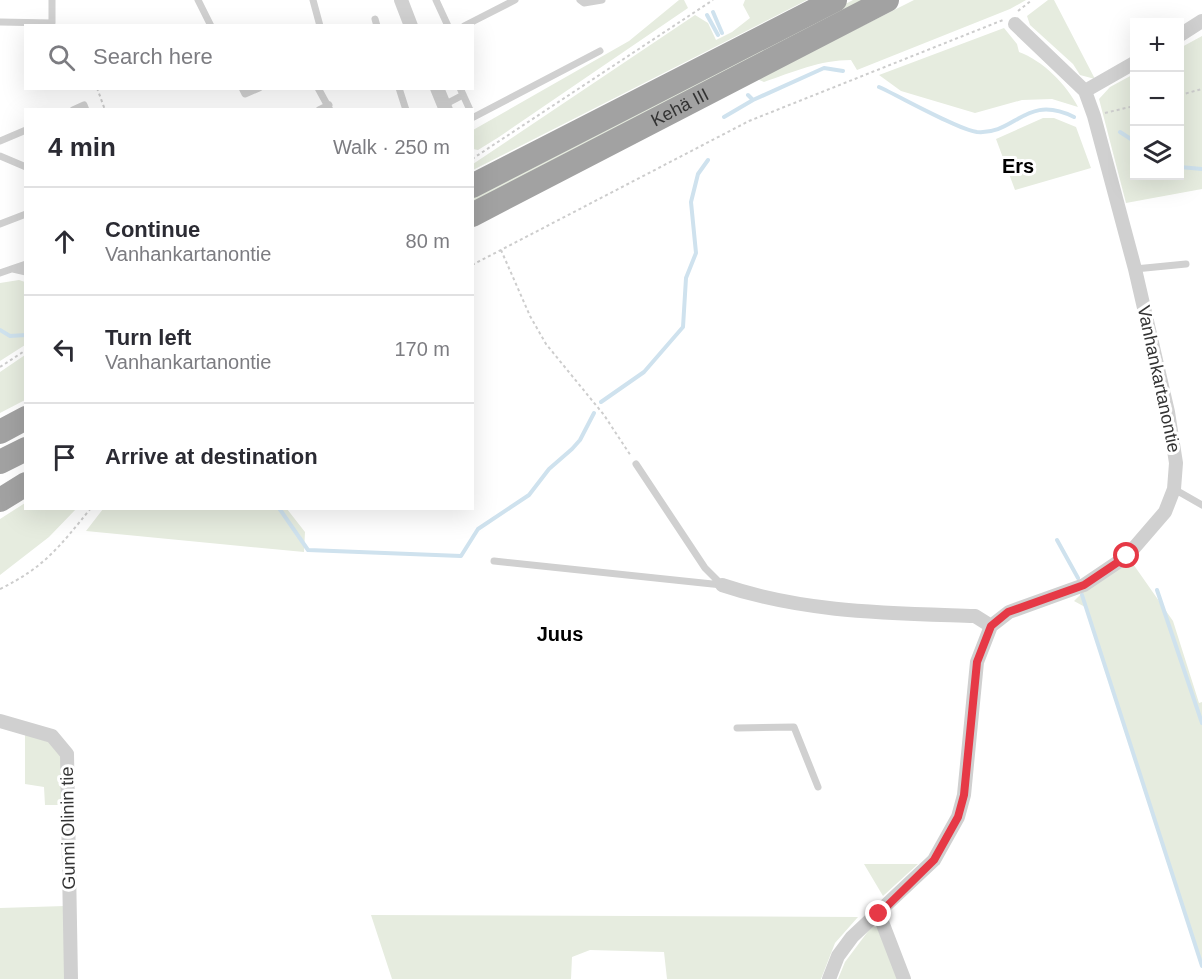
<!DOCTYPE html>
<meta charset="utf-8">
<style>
:root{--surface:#fff;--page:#f2f2f3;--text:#2b2b33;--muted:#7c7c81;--line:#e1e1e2}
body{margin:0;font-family:Helvetica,sans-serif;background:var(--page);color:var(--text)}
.controls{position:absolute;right:18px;top:18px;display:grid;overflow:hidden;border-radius:0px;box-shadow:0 6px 24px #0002}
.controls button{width:54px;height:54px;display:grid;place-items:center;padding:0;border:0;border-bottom:2px solid var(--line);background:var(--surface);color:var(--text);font:30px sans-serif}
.stop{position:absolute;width:18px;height:18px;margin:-14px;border:4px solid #e63946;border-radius:50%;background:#fff}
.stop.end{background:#e63946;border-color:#fff;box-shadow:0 2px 6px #0008}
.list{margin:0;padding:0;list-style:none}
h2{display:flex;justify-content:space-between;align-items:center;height:78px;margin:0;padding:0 24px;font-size:26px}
h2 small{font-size:20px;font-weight:400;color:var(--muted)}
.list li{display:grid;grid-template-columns:39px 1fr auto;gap:18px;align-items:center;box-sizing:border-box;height:108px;padding:0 24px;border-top:2px solid var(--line)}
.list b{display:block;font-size:22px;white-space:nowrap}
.list p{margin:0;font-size:20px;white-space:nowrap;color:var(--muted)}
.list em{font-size:20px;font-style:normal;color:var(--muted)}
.icon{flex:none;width:33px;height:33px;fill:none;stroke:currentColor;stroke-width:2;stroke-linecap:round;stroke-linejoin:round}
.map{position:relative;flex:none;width:1202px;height:979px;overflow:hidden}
.search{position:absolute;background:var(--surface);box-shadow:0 6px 24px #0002;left:24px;top:24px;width:450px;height:66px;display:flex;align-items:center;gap:15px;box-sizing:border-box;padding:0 21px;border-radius:0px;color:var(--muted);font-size:22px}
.panel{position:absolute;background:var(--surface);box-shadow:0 6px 24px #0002;left:24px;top:108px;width:450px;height:402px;border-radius:0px}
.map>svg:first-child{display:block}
.green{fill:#e6ecdf}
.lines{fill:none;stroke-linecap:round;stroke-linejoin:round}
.stream{stroke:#cfe2ee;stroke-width:4}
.path{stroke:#cdcdcd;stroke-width:2;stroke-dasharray:3 3;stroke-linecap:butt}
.service{stroke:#d0d0d0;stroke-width:7}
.minor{stroke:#d0d0d0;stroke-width:14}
.trunk{stroke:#a2a2a2;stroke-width:24}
.route{stroke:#e63946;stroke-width:8}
.labels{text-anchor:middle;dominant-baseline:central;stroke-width:6;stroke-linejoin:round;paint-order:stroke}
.street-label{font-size:18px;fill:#333;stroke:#fff}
.neighbourhood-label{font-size:20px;font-weight:bold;fill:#000;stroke:#fff}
</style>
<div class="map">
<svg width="1202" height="979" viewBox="0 0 1202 979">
<rect width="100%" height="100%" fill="#fff"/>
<path class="green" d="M679,0H684L688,8L499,137L478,150L473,149V130L629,41Z
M745,0H807L473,170V164L695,15L708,23L716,40L732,32L750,18L743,5Z
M853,0H865L473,203V197Z
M914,0H1026L1010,9L857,70L851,60C820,60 793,72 764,82L757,79Z
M1048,0H1054L1095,79L1080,75L1073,64L1030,25L1027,16Z
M1004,28L1017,44L1019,52C1042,60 1067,85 1078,107L1052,99L1022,100L975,113L901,91L879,75Z
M1202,36V189L1126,203L1099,99L1110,87L1134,74V176H1180V48Z
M1043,118H1054L1076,127L1091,168L1015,190L996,139Z
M19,280L25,282V345L0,361V283Z
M25,355V400L0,413V372Z
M25,503L26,508L76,509L49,537L0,575V519Z
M103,509H287L305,532L304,552L86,531Z
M1131,561L1173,621L1199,703L1202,702V962L1085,607L1074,601L1084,591Z
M25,731L51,739L62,755V805H45L44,787L25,784Z
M864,864H918L883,896Z
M65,906L67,979H0V908Z
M371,915L858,917L835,943L821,979H667L664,952L590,950L572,957L571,979H392Z
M872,926L879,928L902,979H838L845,962Z"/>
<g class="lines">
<path class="stream" d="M713,12L722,33
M707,15L718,35
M879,87C899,96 959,130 977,132C1016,135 1025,93 1074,117
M748,95L753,100L824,68L843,71
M724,117L753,100
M1120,132L1134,141
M1180,167L1202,169
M0,330L10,336L26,335
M601,402L644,372L683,327L686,278L696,253L691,202L698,174L708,160
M279,508L308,550L461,556L478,529L529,495L549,469L572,449L580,440L594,413
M1057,540L1078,578
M1157,590L1202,723
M1082,595L1202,966"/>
<path class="path" d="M1018,11L1032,0
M97,88L105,110
M1180,95L1202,89
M1105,113L1134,106
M472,159L713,0
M501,250L530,316L546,344L604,415L631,456
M472,265L749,121L1003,20
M0,367L26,350
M0,589C45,567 60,546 91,508"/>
<path class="service" d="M198,0L211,26
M313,0L320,26
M436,0L448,26
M580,0L584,3L602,0
M375,19L377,26
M0,22L52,23V0
M464,26L515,0
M242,88L245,94L259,88
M318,88L330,110
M399,88L406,110
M460,88L470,110
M444,105L463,95
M73,110L84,105L86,110
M319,110L329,105
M472,118L600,51
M0,141L26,130
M0,156L26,167
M0,224L26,214
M13,269L26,272
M1135,269L1186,264
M0,273L26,264
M636,464L705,568L722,585
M1174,489L1202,505
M494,561L722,585
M737,728L794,727L818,787"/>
<path class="minor" d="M401,0L411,26
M1180,35L1202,21
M437,88L446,110
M1085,91L1134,63
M722,585C805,613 888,613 975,616L991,626
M0,721L52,736L67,754L71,979
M879,914L904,979
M829,979L838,956L852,937L934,860L958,817L964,795L977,662L991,626L1009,612L1084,585L1127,556L1165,512L1174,489L1176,463L1168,412L1135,269L1094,116L1085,91L1015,24"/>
<g class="trunk">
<path d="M472,186L835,0"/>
<path id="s1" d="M472,215L887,0"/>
<path d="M0,432L26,418"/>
<path d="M0,462L26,449"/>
<path d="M0,500L26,484"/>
</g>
</g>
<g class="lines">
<path class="route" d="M879,914L934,860L958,817L964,795L977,662L991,626L1008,612L1084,585L1127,556"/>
</g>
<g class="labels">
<g class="street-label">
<text stroke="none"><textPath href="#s1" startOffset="234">Kehä III</textPath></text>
<text transform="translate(1159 379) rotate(78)">Vanhankartanontie</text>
<text transform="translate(68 828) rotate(-91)">Gunni Olinin tie</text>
</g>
<g class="neighbourhood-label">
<text x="1018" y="166">Ers</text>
<text x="560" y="634">Juus</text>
</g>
</g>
</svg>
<div class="controls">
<button>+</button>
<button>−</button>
<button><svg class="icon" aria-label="layers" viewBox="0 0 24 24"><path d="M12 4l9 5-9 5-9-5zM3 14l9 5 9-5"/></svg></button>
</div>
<div class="stop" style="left:1127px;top:556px"></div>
<div class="stop end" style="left:879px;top:914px"></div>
<div class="search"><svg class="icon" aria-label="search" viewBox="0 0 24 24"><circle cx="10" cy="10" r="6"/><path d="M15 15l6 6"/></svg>Search here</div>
<section class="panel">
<h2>4 min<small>Walk · 250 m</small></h2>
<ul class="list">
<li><svg class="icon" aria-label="ahead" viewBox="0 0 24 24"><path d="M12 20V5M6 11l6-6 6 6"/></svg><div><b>Continue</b><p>Vanhankartanontie</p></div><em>80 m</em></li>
<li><svg class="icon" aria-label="left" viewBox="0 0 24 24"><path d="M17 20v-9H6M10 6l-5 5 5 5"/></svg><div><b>Turn left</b><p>Vanhankartanontie</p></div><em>170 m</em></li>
<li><svg class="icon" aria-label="arrive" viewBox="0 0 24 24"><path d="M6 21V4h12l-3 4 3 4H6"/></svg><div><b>Arrive at destination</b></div></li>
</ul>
</section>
</div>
